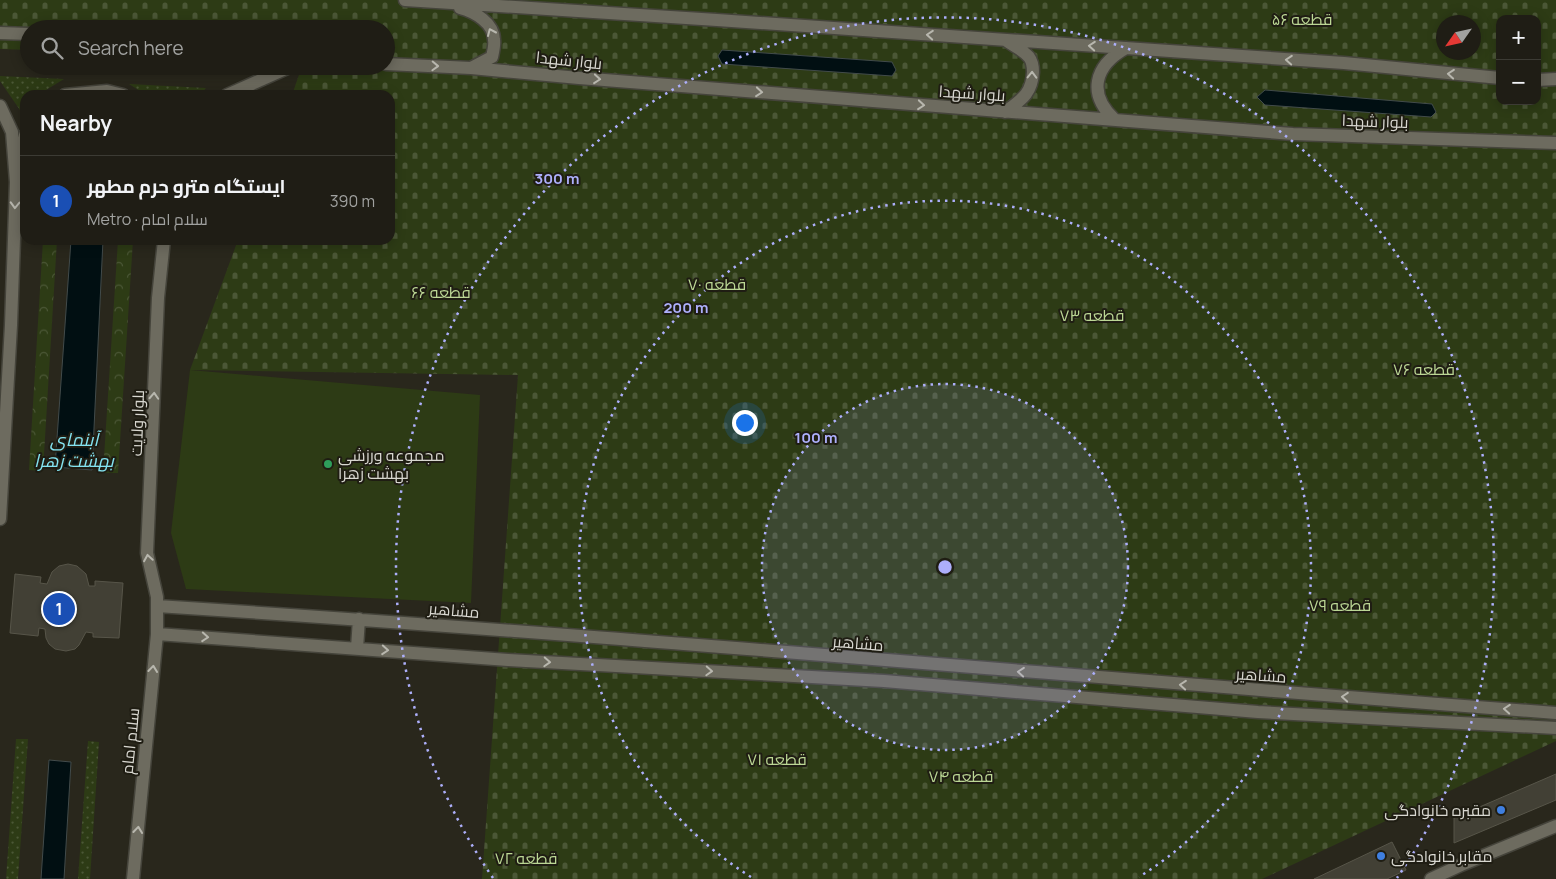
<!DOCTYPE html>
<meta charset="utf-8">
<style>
:root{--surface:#1f1d15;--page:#2c2a22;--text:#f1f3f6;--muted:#a1a2a0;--line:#3c3b34;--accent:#1a73e8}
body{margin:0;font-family:Manrope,Cairo,sans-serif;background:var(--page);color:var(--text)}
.controls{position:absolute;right:15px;top:15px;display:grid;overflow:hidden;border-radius:10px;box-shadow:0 2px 12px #0003}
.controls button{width:45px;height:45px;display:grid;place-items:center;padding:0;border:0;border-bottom:1px solid var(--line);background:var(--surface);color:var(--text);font:25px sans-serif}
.compass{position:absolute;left:1436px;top:15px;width:45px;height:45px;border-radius:50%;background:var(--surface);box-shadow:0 2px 12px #0003;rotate:236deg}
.you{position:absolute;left:744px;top:422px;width:18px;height:18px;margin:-12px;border:4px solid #fff;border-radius:50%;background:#1a73e8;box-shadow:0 0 0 8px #1a73e833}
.badge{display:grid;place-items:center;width:32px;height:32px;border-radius:50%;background:var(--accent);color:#fff;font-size:16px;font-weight:700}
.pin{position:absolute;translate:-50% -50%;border:2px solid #fff;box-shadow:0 1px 5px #0006}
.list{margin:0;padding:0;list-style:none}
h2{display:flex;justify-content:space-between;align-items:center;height:65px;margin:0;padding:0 20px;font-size:21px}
h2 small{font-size:16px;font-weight:400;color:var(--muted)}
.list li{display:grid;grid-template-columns:32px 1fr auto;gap:15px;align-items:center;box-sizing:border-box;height:90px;padding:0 20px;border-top:1px solid var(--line)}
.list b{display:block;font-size:19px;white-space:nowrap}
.list p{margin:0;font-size:16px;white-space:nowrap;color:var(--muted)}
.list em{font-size:16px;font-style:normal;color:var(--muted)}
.icon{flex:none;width:28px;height:28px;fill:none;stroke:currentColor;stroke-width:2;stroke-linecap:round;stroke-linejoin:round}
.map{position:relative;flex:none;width:1556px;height:879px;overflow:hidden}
.search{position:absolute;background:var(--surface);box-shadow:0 2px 12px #0003;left:20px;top:20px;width:375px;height:55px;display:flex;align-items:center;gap:12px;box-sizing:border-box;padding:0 18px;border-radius:28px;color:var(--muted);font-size:19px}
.panel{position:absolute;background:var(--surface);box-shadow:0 2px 12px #0003;left:20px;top:90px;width:375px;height:155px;border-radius:15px}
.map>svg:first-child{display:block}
.grass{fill:url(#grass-dots)}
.forest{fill:url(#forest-crowns)}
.cemetery{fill:url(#cemetery-stones);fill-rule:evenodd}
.pitch{fill:#2d3b15}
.water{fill:#010f12;stroke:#424b4b}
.building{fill:#424035;stroke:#575549}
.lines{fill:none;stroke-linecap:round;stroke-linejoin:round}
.street-casing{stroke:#45443b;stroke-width:15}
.secondary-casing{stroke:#45443b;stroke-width:15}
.street{stroke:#6d6b5f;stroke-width:12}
.secondary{stroke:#6d6b5f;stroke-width:12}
.oneway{stroke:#b8b7ae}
.ring{fill:none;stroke:#adaffb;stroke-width:2.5;stroke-dasharray:2.5 5}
.leisure-dot{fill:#2e9e5b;stroke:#1f1d13;stroke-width:2}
.shop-dot{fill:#3f7fe0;stroke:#1f1d13;stroke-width:2}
.labels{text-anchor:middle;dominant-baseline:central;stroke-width:4;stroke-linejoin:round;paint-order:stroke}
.park-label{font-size:16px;fill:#bcd795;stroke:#1f1d13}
.street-label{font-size:16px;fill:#d8d7d0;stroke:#1f1d13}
.poi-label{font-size:16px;fill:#d8d7d0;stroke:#1f1d13;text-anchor:start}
.water-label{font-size:18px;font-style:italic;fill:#84e4f1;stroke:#1f1d13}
.centre{fill:#adaffb;stroke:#1f1d13;stroke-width:2.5}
.ring-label{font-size:15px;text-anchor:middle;font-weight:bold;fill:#adaffb;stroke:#1f1d13;stroke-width:4;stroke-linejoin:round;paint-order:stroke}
</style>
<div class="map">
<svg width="1556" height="879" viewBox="0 0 1556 879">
<defs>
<pattern id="grass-dots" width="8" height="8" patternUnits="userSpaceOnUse" patternTransform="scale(1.25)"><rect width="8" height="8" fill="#2d3b15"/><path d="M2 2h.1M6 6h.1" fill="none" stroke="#4b5736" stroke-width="1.8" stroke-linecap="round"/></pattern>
<pattern id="forest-crowns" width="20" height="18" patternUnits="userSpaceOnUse" patternTransform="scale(1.25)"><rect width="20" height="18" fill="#2d3b15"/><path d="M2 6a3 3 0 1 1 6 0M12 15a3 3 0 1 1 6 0" fill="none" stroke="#4b5736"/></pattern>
<pattern id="cemetery-stones" width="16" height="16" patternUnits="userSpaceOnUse" patternTransform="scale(1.25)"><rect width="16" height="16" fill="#2d3b15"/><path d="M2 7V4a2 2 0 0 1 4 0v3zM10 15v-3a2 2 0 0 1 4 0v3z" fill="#4b5736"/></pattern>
</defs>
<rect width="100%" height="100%" fill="#29271c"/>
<path class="grass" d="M0,76L64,79L38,95H25V109L22,113L0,81Z
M129,84L206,88L200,95H146Z
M16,739H28L18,879H6Z
M88,741L99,742L90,879H78Z"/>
<path class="forest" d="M43,240H57L43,471L29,470Z
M118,240H133L118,473H103Z"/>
<path class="cemetery" d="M0,0H1556V741L1262,879H482L518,375L190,370L238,240H390V95H292L302,66H386V29H29V50L0,49ZM1500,19H1537V101H1500ZM1444,22H1474V52H1444Z"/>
<path class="pitch" d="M190,370L480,395L471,603L186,589L171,533Z"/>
<path class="water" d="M722,50L892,62L896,70L892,76L722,64L718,56Z
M1265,90L1432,104L1436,112L1431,117L1265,105L1257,97Z
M71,240H103L92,470L55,467Z
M49,760L71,762L64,879H41Z"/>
<path class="building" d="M68,564L77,566L86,574L89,586H95V581L123,583L119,638L93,637V633L86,632L79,645L75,649L66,651L55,649L49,644L46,638L45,629L39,628L38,636L10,633L15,574L41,577L40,583L47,584L52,572L59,566Z
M1556,774V800L1454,843V818Z
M1392,842L1406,870L1387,879H1314Z"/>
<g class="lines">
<g class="street-casing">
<path id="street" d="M1431,879L1461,865L1556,826"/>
</g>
<g class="secondary-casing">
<path id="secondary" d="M405,0L717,20L1344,63L1500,78
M460,8C475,12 494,23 494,40C495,45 493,52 492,57L471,68
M0,33L29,34
M386,64L471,68L579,78L1293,134L1556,143
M1537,80L1556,79
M65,95L107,91L123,95
M227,95L292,66
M0,106L12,132L16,182L11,325L0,519
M1005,112C1021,100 1032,94 1033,72C1033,67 1032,61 1029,57C1023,50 1014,46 1007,41
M1115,120C1087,94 1094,66 1126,48
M19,167L25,135
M157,606C624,636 1090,678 1556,713
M157,634L508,660L884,681L1258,712L1556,728
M357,648L359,619
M133,879L157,634V597L147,553L158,298L164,240"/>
</g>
<use href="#street" class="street"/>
<use href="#secondary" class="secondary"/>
</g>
<defs><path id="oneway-chevron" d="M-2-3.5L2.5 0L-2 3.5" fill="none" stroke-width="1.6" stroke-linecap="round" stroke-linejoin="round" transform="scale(1.25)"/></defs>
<g class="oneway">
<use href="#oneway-chevron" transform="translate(491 32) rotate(-114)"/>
<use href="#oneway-chevron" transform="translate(930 35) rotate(-176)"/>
<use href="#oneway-chevron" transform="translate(1092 46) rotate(-176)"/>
<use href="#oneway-chevron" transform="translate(1289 60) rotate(-176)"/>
<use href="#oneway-chevron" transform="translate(435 66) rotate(2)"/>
<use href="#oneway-chevron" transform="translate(1451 74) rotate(-175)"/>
<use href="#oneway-chevron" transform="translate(1032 75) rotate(-89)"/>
<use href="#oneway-chevron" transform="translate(597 79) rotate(5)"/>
<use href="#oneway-chevron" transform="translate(759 92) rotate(5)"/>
<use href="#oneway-chevron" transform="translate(921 105) rotate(5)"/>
<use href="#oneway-chevron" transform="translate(15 205) rotate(92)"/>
<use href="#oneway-chevron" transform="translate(154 396) rotate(-87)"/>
<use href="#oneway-chevron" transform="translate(148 558) rotate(-99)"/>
<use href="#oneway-chevron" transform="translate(205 637) rotate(4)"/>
<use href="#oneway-chevron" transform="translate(385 650) rotate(4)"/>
<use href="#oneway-chevron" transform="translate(547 662) rotate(3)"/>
<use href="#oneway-chevron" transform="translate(153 669) rotate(-84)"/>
<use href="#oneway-chevron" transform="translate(709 671) rotate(3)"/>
<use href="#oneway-chevron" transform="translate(1021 672) rotate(-175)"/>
<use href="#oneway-chevron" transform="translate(1183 685) rotate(-175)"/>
<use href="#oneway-chevron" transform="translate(1345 697) rotate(-176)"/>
<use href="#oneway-chevron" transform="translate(1507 709) rotate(-176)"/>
<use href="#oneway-chevron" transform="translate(138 830) rotate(-84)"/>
</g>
<circle cx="945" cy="567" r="183" fill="#adaffb" fill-opacity=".12"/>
<g class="ring">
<circle cx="945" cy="567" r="183"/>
<path d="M751 877A366 366 0 1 1 1139 877"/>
<path d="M493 878A549 549 0 1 1 1397 878"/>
</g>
<circle class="leisure-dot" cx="328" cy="464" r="5"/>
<g class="shop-dot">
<circle cx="1501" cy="810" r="5"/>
<circle cx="1381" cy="856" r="5"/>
</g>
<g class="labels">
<g class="park-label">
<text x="1302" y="19">قطعه ۵۶</text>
<text x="717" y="284">قطعه ۷۰</text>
<text x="441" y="292">قطعه ۶۶</text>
<text x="1092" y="315">قطعه ۷۳</text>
<text x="1424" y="369">قطعه ۷۶</text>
<text x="1340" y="605">قطعه ۷۹</text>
<text x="777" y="759">قطعه ۷۱</text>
<text x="961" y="776">قطعه ۷۴</text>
<text x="526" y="858">قطعه ۷۲</text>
</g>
<g class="street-label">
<text transform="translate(569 60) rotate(6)">بلوار شهدا</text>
<text transform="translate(972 93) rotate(4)">بلوار شهدا</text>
<text transform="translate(1375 121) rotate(2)">بلوار شهدا</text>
<text transform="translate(137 423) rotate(-88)">بلوار ولایت</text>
<text transform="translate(454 610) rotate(5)">مشاهیر</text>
<text transform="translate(858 643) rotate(5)">مشاهیر</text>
<text transform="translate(1261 675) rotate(4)">مشاهیر</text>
<text transform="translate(130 741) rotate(-84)">سلام امام</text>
</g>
<g class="poi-label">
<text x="338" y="455">مجموعه ورزشی<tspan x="338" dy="18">بهشت زهرا</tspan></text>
<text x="1491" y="810" text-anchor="end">مقبره خانوادگی</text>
<text x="1391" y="856">مقابر خانوادگی</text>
</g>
<g class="water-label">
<text x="74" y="439">آبنمای<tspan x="74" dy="21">بهشت زهرا</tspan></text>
</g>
</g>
<circle cx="945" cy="567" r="8" class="centre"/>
<g class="ring-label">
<text x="557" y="184">300 m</text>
<text x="686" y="313">200 m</text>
<text x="816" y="443">100 m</text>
</g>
</svg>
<div class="controls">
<button>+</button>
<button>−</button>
</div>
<svg class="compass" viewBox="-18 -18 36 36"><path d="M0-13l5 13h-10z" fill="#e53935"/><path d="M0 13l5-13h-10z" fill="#a1a2a0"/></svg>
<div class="you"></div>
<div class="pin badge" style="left:59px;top:609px;background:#1a4fb4">1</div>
<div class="search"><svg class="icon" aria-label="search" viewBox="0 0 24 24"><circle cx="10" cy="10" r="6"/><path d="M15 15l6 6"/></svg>Search here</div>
<section class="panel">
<h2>Nearby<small></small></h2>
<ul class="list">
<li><span class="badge" style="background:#1a4fb4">1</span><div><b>ایستگاه مترو حرم مطهر</b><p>Metro · سلام امام</p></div><em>390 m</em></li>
</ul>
</section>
</div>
